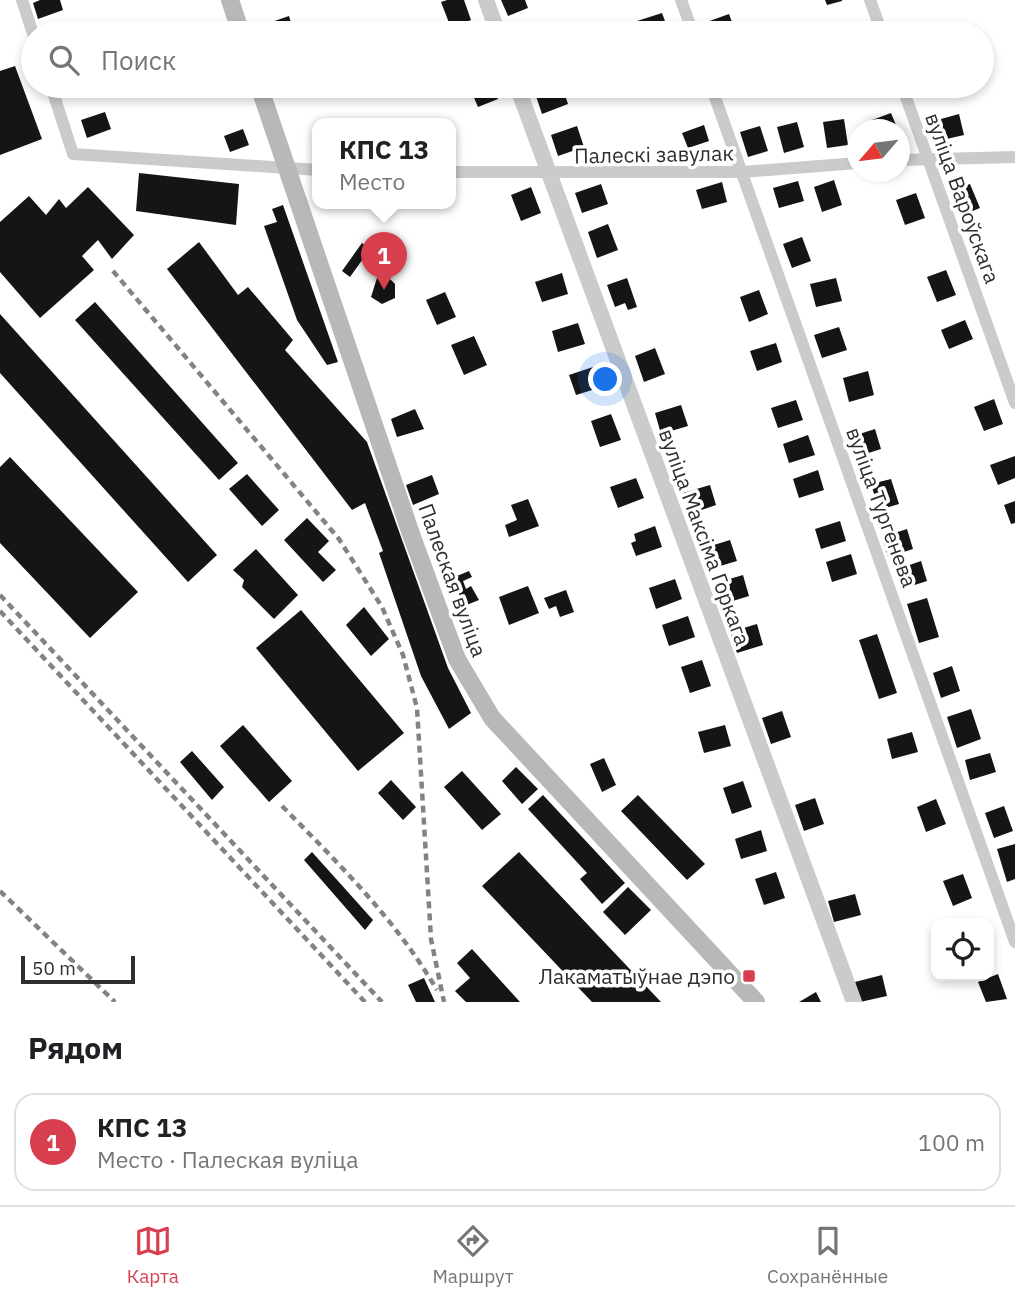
<!DOCTYPE html>
<html lang="ru">
<meta charset="utf-8">
<style>
:root{--surface:#fff;--page:#f2f2f2;--text:#202124;--muted:#757577;--line:#e0e0e0;--accent:#d73f4f}
body{margin:0;font-family:"IBM Plex Sans",sans-serif;background:var(--page);color:var(--text)}
.controls{position:absolute;right:21px;bottom:21px;display:grid;overflow:hidden;border-radius:14px;box-shadow:0 4px 10px #0003}
.controls button{width:63px;height:63px;display:grid;place-items:center;padding:0;border:0;border-bottom:2px solid var(--line);background:var(--surface);color:var(--text);font:35px sans-serif}
.compass{position:absolute;left:847px;top:119px;width:63px;height:63px;border-radius:50%;background:var(--surface);box-shadow:0 4px 10px #0003;rotate:242deg}
.scale{position:absolute;left:21px;bottom:18px;width:114px;box-sizing:border-box;padding-left:7px;border:4px solid #2e2e2e;border-top:0;font-size:19px;line-height:24px;white-space:nowrap;color:#2e2e2e;-webkit-text-stroke:5px #fff;paint-order:stroke}
.you{position:absolute;left:606px;top:380px;width:24px;height:24px;margin:-18px;border:5px solid #fff;border-radius:50%;background:#1a73e8;box-shadow:0 0 0 10px #1a73e833}
.badge{display:grid;place-items:center;width:46px;height:46px;border-radius:50%;background:var(--accent);color:#fff;font-size:23px;font-weight:700}
.pin{position:absolute;translate:-50% -58px;filter:drop-shadow(0 2px 4px #0008)}
.pin::after{content:'';position:absolute;top:37px;width:24px;height:21px;background:inherit;clip-path:polygon(0 0,100% 0,50% 100%)}
.popup{position:absolute;left:312px;top:118px;width:144px;height:91px;box-sizing:border-box;display:grid;place-content:center;border-radius:14px;background:var(--surface);filter:drop-shadow(0 2px 5px #0005);font-size:23px;white-space:nowrap;color:var(--muted)}
.popup b{font-size:26px;color:var(--text)}
.popup::after{content:'';position:absolute;left:50%;top:100%;margin-left:-14px;border:14px solid transparent;border-top-color:var(--surface)}
.list{margin:0;padding:0;list-style:none}
h2{display:flex;justify-content:space-between;align-items:center;height:91px;margin:0;padding:0 28px;font-size:30px}
h2 small{font-size:23px;font-weight:400;color:var(--muted)}
.list li{display:grid;grid-template-columns:46px 1fr auto;gap:21px;align-items:center;box-sizing:border-box;height:98px;margin:0 14px 14px;padding:0 14px;border:2px solid var(--line);border-radius:21px}
.list b{display:block;font-size:26px;white-space:nowrap}
.list p{margin:0;font-size:23px;white-space:nowrap;color:var(--muted)}
.list em{font-size:23px;font-style:normal;color:var(--muted)}
.icon{flex:none;width:38px;height:38px;fill:none;stroke:currentColor;stroke-width:2;stroke-linecap:round;stroke-linejoin:round}
.map{position:relative;flex:none;width:1015px;height:1002px;overflow:hidden}
.search{position:absolute;background:var(--surface);box-shadow:0 4px 10px #0003;left:21px;right:21px;top:21px;height:77px;display:flex;align-items:center;gap:18px;box-sizing:border-box;padding:0 24px;border-radius:38px;color:var(--muted);font-size:26px}
.sheet{height:203px;background:var(--surface)}
nav{display:flex;justify-content:space-around;align-items:center;box-sizing:border-box;height:98px;border-top:2px solid var(--line);background:var(--surface);font-size:19px;color:var(--muted)}
nav a{display:grid;justify-items:center;gap:4px}
nav .on{color:var(--accent)}
.map>svg:first-child{display:block}
.building{fill:#151515}
.lines{fill:none;stroke-linecap:round;stroke-linejoin:round}
.minor{stroke:#cbcbcb;stroke-width:12}
.tertiary{stroke:#cbcbcb;stroke-width:16}
.secondary{stroke:#b8b8b8;stroke-width:18}
.rail{stroke:#838383;stroke-width:4.5;stroke-dasharray:7 5;stroke-linecap:butt}
.poi-dot{fill:#d73f4f;stroke:#fff;stroke-width:2.5}
.labels{text-anchor:middle;dominant-baseline:central;stroke-width:7;stroke-linejoin:round;paint-order:stroke}
.street-label{font-size:21px;fill:#2e2e2e;stroke:#fff}
.poi-label{font-size:21px;fill:#2e2e2e;stroke:#fff;text-anchor:end}
</style>
<div class="map">
<svg width="1015" height="1002" viewBox="0 0 1015 1002">
<rect width="100%" height="100%" fill="#fff"/>
<path class="building" d="M40,0H60L63,10L38,19L33,3Z
M447,0H464L471,20L451,28L441,2Z
M501,0H525L528,8L508,16Z
M825,0H842V1L827,5Z
M662,13L669,32L641,33L637,21Z
M729,14L736,33H708L704,23Z
M289,16L294,33H259L257,27Z
M15,66L42,139L0,155V71Z
M469,86H493L498,99L478,107Z
M556,86H562L568,104L542,114L535,93Z
M649,86H683L652,96Z
M105,112L111,129L87,138L81,120Z
M891,113L898,130H876L872,120Z
M959,114L964,135L938,141L936,130L943,128L941,119Z
M844,119L848,145L827,148L823,122Z
M797,122L804,147L784,153L777,127Z
M704,125L709,141L688,148L682,133Z
M577,126L584,147L558,156L551,135Z
M760,126L768,151L748,157L740,132Z
M243,129L249,145L230,152L224,136Z
M139,173L239,184L236,225L136,211Z
M834,180L842,205L822,212L814,187Z
M798,181L804,201L779,208L773,188Z
M722,182L727,202L702,209L696,190Z
M601,184L608,204L582,213L575,193Z
M970,184L980,208L960,216L951,191Z
M88,187L134,235L112,259L98,240L82,256L94,270L40,318L0,272V222L29,196L46,215L59,199L66,208Z
M531,187L541,213L521,221L511,195Z
M916,193L925,218L905,225L896,200Z
M283,205L338,362L327,365L297,320L264,226L277,222L272,209Z
M608,224L618,250L597,258L588,232Z
M802,237L811,261L792,268L783,244Z
M199,242L238,295L248,287L293,340L285,350L367,442L448,668L471,713L449,729L421,676L379,553L383,551L365,503L352,510L167,269Z
M362,243L370,249L350,277L342,271Z
M946,270L956,295L937,302L927,277Z
M562,273L568,294L542,302L535,282Z
M387,276L395,284V298L382,304L371,297L377,278Z
M627,278L637,307L628,310L625,303L615,307L607,285Z
M836,278L842,301L816,307L810,284Z
M759,290L768,314L749,322L740,297Z
M445,292L456,317L437,325L426,300Z
M95,302L238,463L219,480L75,320Z
M0,314L217,555L188,582L0,373Z
M965,320L973,339L949,349L941,330Z
M578,323L585,344L558,352L552,331Z
M839,327L847,350L822,358L814,335Z
M474,336L487,365L464,375L451,345Z
M776,343L782,362L757,371L750,351Z
M655,348L665,374L644,382L635,356Z
M596,366L602,387L576,395L569,375Z
M868,371L874,395L849,402L843,378Z
M994,399L1003,424L984,431L974,407Z
M796,400L803,420L778,428L771,408Z
M681,405L688,426L661,434L655,413Z
M415,409L424,429L397,437L391,419Z
M611,414L621,440L600,447L591,421Z
M875,429L881,449L856,457L850,437Z
M808,435L815,455L789,463L783,444Z
M1015,456V478L998,485L990,465Z
M10,457L138,592L90,638L0,543V467Z
M818,470L824,490L799,498L793,479Z
M247,474L279,510L262,526L229,489Z
M432,475L439,494L413,505L406,485Z
M636,478L644,498L618,508L610,487Z
M891,479L899,504L879,510L871,484Z
M710,485L716,505L690,514L683,493Z
M528,499L539,526L509,537L505,525L517,520L511,505Z
M1015,501V523L1011,524L1004,505Z
M307,518L329,541L318,552L336,570L323,582L284,540Z
M840,521L846,541L821,549L815,529Z
M655,526L662,547L636,556L631,543L636,541L634,534Z
M907,529L913,549L888,557L882,537Z
M730,540L737,561L710,569L704,548Z
M256,549L298,595L274,619L242,587L244,580L233,570Z
M851,554L857,574L832,582L826,562Z
M921,561L927,581L902,589L895,570Z
M469,571L472,577L463,581L466,589L471,586L479,600L464,606L452,578Z
M743,575L749,596L723,604L716,583Z
M675,579L682,599L656,609L649,588Z
M528,586L539,613L509,625L499,597Z
M566,590L574,612L560,617L556,606L549,609L544,598Z
M927,598L939,637L919,643L907,604Z
M364,607L389,639L371,656L346,625Z
M301,610L404,733L358,771L256,648Z
M688,616L695,637L669,646L662,625Z
M757,624L763,645L737,653L730,632Z
M877,634L897,693L879,699L859,640Z
M702,660L711,686L690,693L681,667Z
M952,666L960,691L941,698L933,673Z
M971,709L981,739L957,748L947,717Z
M782,711L791,737L771,744L762,718Z
M243,725L292,781L269,802L220,746Z
M725,725L731,746L704,753L698,732Z
M912,732L918,752L892,759L887,739Z
M192,751L224,787L212,800L180,762Z
M990,753L996,772L970,780L965,760Z
M604,758L616,785L602,792L590,764Z
M516,767L538,789L522,804L502,781Z
M462,771L501,814L482,830L444,787Z
M391,780L416,807L403,820L378,793Z
M743,781L752,807L732,814L723,788Z
M543,795L625,883L602,904L580,879L587,873L528,809Z
M638,795L705,864L687,880L621,811Z
M815,798L824,824L804,831L795,805Z
M936,799L946,824L926,832L917,807Z
M1004,806L1013,831L994,838L985,813Z
M761,830L767,851L741,859L735,839Z
M1015,844V879L1007,882L997,849Z
M312,852L373,920L365,930L304,860Z
M519,852L661,1002H592L482,886Z
M776,872L785,898L764,905L755,879Z
M963,874L972,898L953,906L943,881Z
M628,887L651,910L625,935L603,912Z
M855,894L861,915L834,922L828,901Z
M472,949L520,1002H466L455,991L470,978L457,963Z
M998,974L1007,999L986,1002L978,982Z
M882,975L887,996L860,1002L855,982Z
M424,978L435,1002H416L408,985Z
M816,992L821,1002H799Z"/>
<g class="lines">
<path class="minor" d="M22,0L33,34
M681,0L693,33
M870,0L882,33
M51,86L73,154L318,170
M711,86L1015,942
M902,86L1015,403
M900,160L1015,157
M450,172H742L858,163"/>
<path class="tertiary" d="M486,0L498,33
M517,86L854,1002"/>
<path class="secondary" d="M230,0L241,33
M259,86L411,534L457,659L492,718L756,1002"/>
<path class="rail" d="M113,271L339,539L382,607L403,655L417,708L431,939L444,1002
M0,595L382,1002
M0,611L365,1002
M282,806C339,864 396,920 437,990
M0,891L115,1002"/>
</g>
<rect class="poi-dot" x="742" y="969" width="14" height="14" rx="3.5"/>
<g class="labels">
<g class="street-label">
<text transform="translate(654 154) rotate(-1)">Палескі завулак</text>
<text transform="translate(963 198) rotate(70)">вуліца Вароўскага</text>
<text transform="translate(882 507) rotate(70)">вуліца Тургенева</text>
<text transform="translate(705 537) rotate(70)">вуліца Максіма Горкага</text>
<text transform="translate(453 580) rotate(70)">Палеская вуліца</text>
</g>
<g class="poi-label">
<text x="735" y="976">Лакаматыўнае дэпо</text>
</g>
</g>
</svg>
<div class="controls">
<button><svg class="icon" aria-label="locate" viewBox="0 0 24 24"><circle cx="12" cy="12" r="6"/><path d="M12 2v4M12 18v4M2 12h4M18 12h4"/></svg></button>
</div>
<svg class="compass" viewBox="-18 -18 36 36"><path d="M0-13l5 13h-10z" fill="#e53935"/><path d="M0 13l5-13h-10z" fill="#757577"/></svg>
<div class="scale">50 m</div>
<div class="you"></div>
<div class="pin badge" style="left:384px;top:290px">1</div>
<div class="popup"><b>КПС 13</b>Место</div>
<div class="search"><svg class="icon" aria-label="search" viewBox="0 0 24 24"><circle cx="10" cy="10" r="6"/><path d="M15 15l6 6"/></svg>Поиск</div>
</div>
<section class="sheet">
<h2>Рядом<small></small></h2>
<ul class="list">
<li><span class="badge">1</span><div><b>КПС 13</b><p>Место · Палеская вуліца</p></div><em>100 m</em></li>
</ul>
</section>
<nav>
<a class="on"><svg class="icon" aria-label="map" viewBox="0 0 24 24"><path d="M3 6l6-2 6 2 6-2v14l-6 2-6-2-6 2zM9 4v14M15 6v14"/></svg>Карта</a>
<a><svg class="icon" aria-label="directions" viewBox="0 0 24 24"><path d="M12 3l9 9-9 9-9-9zM9 14v-3h6M13 9l2 2-2 2"/></svg>Маршрут</a>
<a><svg class="icon" aria-label="saved" viewBox="0 0 24 24"><path d="M7 4h10v16l-5-4-5 4z"/></svg>Сохранённые</a>
</nav>
